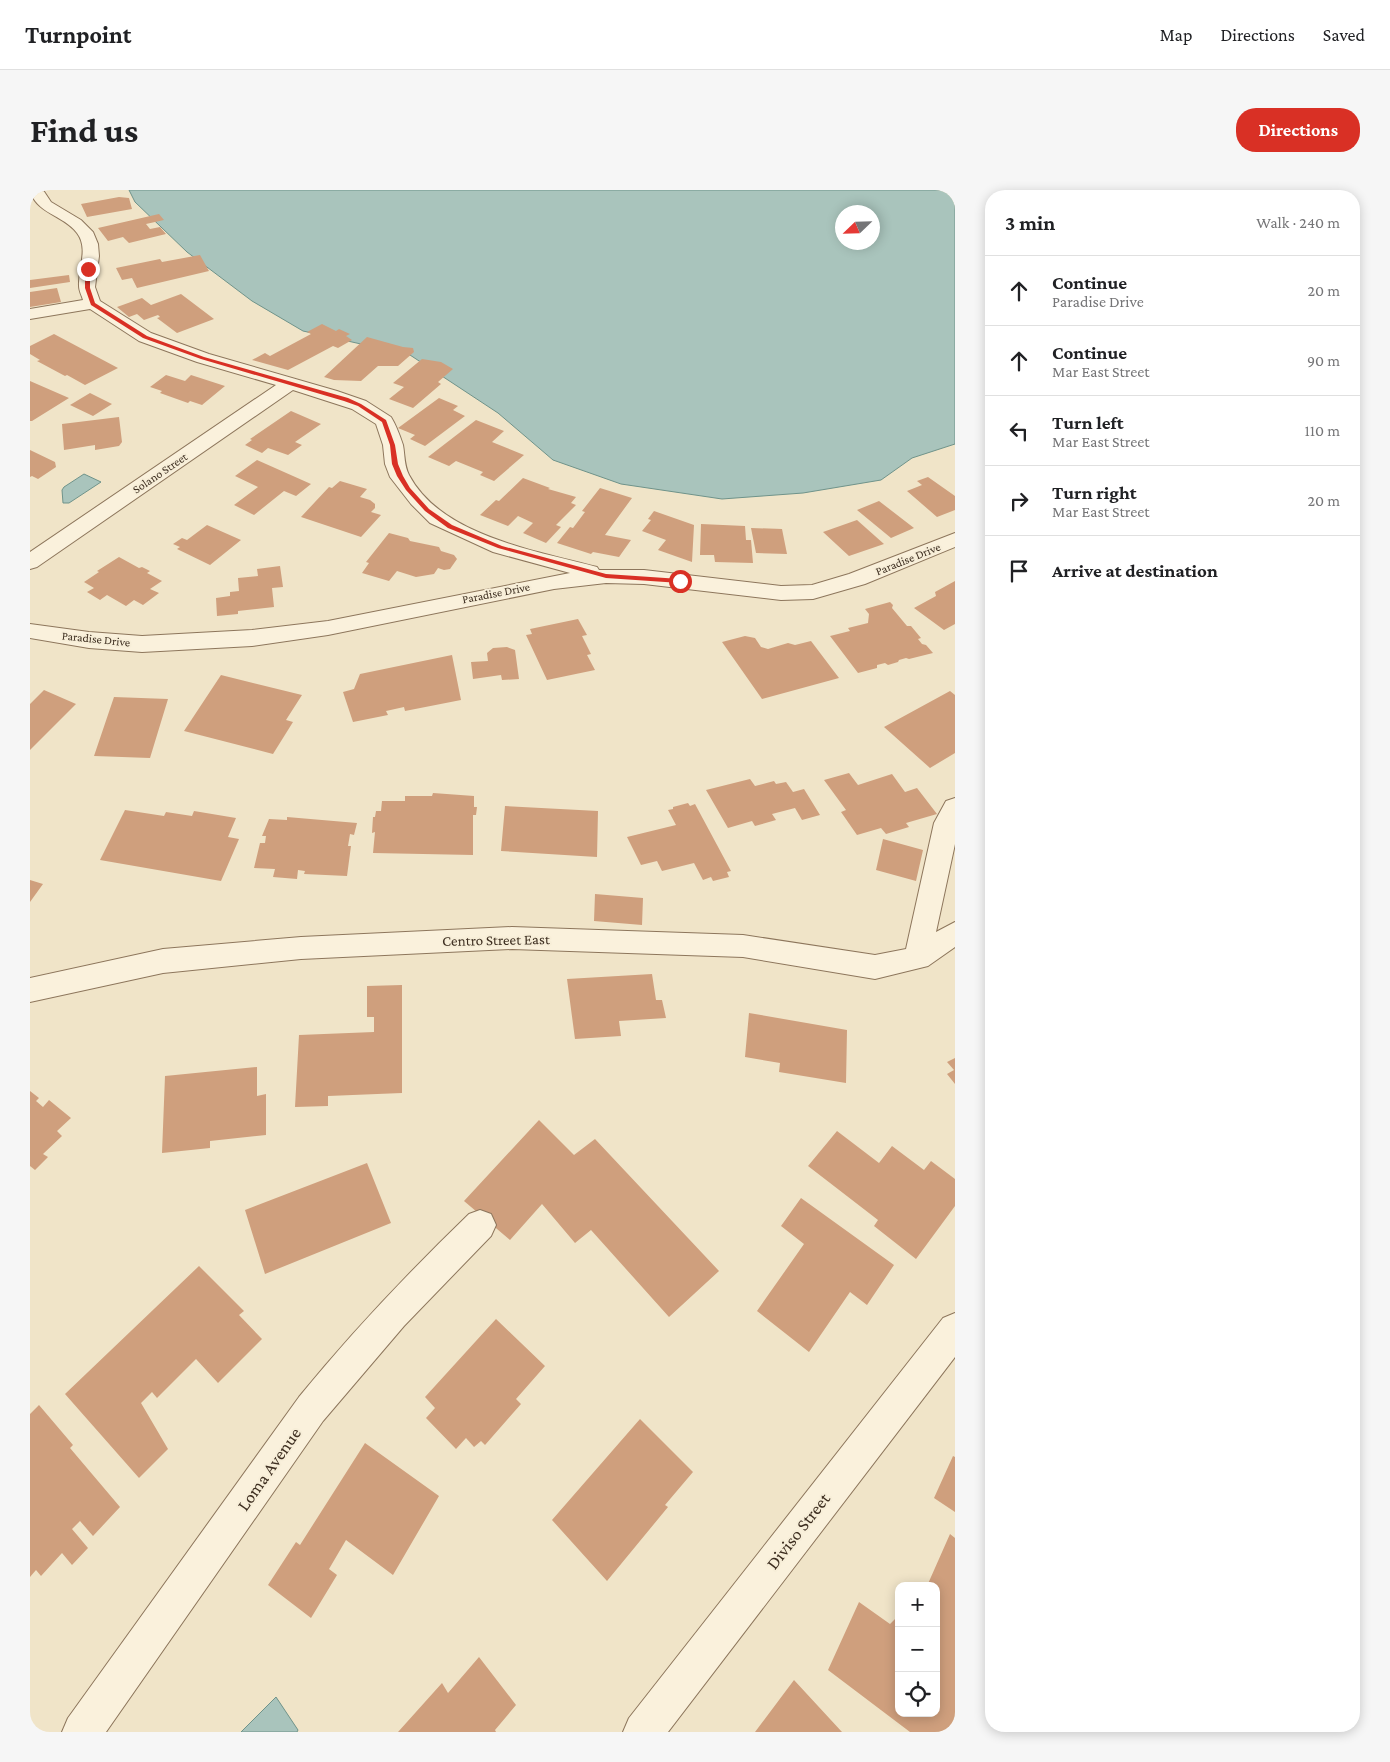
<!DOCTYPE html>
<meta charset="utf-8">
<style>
:root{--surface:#fff;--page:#f6f6f6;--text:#202124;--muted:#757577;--line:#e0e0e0;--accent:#d93025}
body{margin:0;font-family:"Crimson Pro",serif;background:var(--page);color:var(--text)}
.controls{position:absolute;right:15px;bottom:15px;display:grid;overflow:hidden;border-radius:10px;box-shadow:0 2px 12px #0003}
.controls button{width:45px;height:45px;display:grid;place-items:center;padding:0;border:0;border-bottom:1px solid var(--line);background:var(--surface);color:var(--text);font:25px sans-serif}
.compass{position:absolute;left:805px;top:15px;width:45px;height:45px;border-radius:50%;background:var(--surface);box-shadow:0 2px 12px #0003;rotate:247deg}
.stop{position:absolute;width:15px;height:15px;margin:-11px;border:4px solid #d93025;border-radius:50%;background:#fff}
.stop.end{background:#d93025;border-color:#fff;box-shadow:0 1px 5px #0008}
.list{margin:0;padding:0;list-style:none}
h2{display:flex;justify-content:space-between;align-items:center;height:65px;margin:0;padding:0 20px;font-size:21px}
h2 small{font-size:16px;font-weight:400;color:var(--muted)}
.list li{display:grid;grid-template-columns:32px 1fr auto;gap:15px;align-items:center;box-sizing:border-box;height:70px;padding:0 20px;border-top:1px solid var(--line)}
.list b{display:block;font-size:19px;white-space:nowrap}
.list p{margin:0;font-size:16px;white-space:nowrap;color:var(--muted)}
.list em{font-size:16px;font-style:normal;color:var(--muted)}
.icon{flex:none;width:28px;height:28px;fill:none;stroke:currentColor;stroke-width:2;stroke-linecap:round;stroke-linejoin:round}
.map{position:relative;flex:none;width:925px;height:1542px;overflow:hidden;border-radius:20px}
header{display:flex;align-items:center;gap:30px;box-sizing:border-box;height:70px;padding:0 25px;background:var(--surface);border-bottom:1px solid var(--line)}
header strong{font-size:24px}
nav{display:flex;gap:28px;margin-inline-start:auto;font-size:18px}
.intro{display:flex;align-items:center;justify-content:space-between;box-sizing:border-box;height:120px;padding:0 30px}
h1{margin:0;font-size:35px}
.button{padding:12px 22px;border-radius:20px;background:var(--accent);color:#fff;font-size:18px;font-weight:700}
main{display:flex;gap:30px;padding:0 30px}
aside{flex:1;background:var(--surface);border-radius:20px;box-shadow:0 2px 12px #0003}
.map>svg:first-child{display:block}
.water{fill:#a9c4bc;stroke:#6f938a;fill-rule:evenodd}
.building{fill:#cf9f7d}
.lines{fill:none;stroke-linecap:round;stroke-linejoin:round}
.minor-casing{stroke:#8d765c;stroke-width:2}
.minor{fill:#faf1dc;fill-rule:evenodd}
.route{fill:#d93025}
.labels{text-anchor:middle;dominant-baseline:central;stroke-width:4;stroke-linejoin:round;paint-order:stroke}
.far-street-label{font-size:12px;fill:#3d2e20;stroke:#f7eed8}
.street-label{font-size:15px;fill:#3d2e20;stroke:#f7eed8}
.near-street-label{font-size:18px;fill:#3d2e20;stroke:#f7eed8}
</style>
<header>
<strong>Turnpoint</strong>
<nav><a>Map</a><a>Directions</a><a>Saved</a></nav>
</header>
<div class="intro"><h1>Find us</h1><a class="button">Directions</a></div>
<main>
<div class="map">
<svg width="925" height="1542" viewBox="0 0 925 1542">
<rect width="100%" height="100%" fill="#f0e4c8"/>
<path class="water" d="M99,0H925V254L882,268L851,290L773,303L692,309L591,294L523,270L468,223L380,165L273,141L222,111L157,62L105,12ZM812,22H842V52H812Z
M54,284L71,292L39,313H33L32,300L34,297Z
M246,1507L268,1540L267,1542H211Z"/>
<path class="building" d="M89,7L99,8L102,19L57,27L51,14Z
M129,24L134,30L116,34L120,39L130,37L136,44L99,53L93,47L78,51L68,38Z
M170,65L179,81L107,98L102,88L92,90L86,78L130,69L132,72Z
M39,85L40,92L0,98V90Z
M27,98L31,112L0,117V102Z
M151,104L184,129L147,143L127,128L130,127L128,125L114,130L107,124L99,127L87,117L112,108L121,115Z
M292,134L306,141L309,139L320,144L316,146L322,150L308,158L303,156L258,180L222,170L235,163L240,166L281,144L277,142Z
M24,144L88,178L55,195L37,185L35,186L7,171L10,170L0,164V156Z
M337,147L373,157L383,158L384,162L368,176H348L331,191L304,190L294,187Z
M392,169L411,172L423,179L408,192L411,194L383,218L359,209L374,197L363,193Z
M136,185L155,191L161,185L195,196L172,215L160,211L158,213L130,203L132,201L120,197Z
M0,191L39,208L2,231H0Z
M60,203L82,214L63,226L40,215Z
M409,208L428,216L423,220L435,226L395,256L380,249L385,245L368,238Z
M261,221L291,234L265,252L272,255L258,265L238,258L232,263L215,255L222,250L220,249Z
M89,227L92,252L89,256L65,260V255L34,260L32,234Z
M446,230L474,241L462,252L494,265L464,291L450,285L453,282L426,271L419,276L398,267Z
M0,260L25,272L26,277L8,289L2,286L0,287Z
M227,270L281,294L266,306L254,301L224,325L204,315L228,297L205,286Z
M898,287L925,306V320L907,327L877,301L892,295L887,291Z
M493,288L520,298L518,299L546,307L541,313L546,315L526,335L531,337L516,353L493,343L503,333L488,326L478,336L450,325L466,310L469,311Z
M310,291L337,299L330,307L340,310L345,314V318L341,322L351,325L331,347L271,327L299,297L302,298Z
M570,298L602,308L575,345L601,350L589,367L563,362L561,364L527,353L540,337L543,338L555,322L552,321Z
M849,311L884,338L861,348L827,320Z
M624,321L664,335L662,372L628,360L636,350L612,341L621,330L618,329Z
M827,330L854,354L819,366L793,342Z
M671,334L715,336L716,350H721L723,373L685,372L684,365H670Z
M177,335L211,350L180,375L147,359L150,357L143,354L152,348L157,350Z
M721,338L752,339L757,364L726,363Z
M359,343L378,348L380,351L409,357L411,361L424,365L427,369L420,379L414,380L408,378L404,384L386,387L367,381L359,391L332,383L339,373L336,372Z
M89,367L109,378L112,377L120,381L117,383L132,391L120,399L129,403L113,415L104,410L96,416L77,405L70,410L57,402L64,398L54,392L69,382L67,381Z
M250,376L253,397L242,398L244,417L208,421V424L187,426L186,408L200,406V402L209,401L208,388L228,386L227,379Z
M925,391V434L914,440L884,418L906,406L905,402Z
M860,412L863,415L862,418L877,436H881L891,448L888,449L892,454L896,455L903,463L879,469L876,468L869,470L868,472L858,475L855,473L847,475V478L828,483L800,446L820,441L818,438L838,433L839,424L835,419Z
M548,429L557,445L552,446L561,464L557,465L565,480L517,490L496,445L502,444L500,439Z
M715,446L725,448L731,457L738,459L758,453L765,455L781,451L809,488L732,509L692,452Z
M477,457L485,460L489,489L472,490L471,485L443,489L441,472L458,471L457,463L463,458Z
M422,465L431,510L375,521L374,517L356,521L358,525L323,532L313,502L324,499L330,484Z
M191,485L272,505L256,530L263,532L243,564L154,541Z
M14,500L46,514L0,560V514Z
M920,501L925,505V563L900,578L854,537Z
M84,507L138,509L120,568L64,566Z
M819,583L828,595L862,584L875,602L887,598L907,624L876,633L879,637L856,644L851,638L827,645L811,622L816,620L794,590Z
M720,589L725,596L744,591L746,594L756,592L763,602L774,599L790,625L772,630L765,618L742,624L746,630L725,636L722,631L698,638L676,600Z
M403,603L444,606V617H447L446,625H443V665L343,663L345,642L342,643L343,627H345L346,621H351L352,611H375V606H402Z
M658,613L660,616L665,614L701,681L697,682L699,687L683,691L681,687L673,690L664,673L632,681L627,671L611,675L597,647L646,635L638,620L643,619V617Z
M475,616L568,621L567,667L471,661Z
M95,620L134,626L136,622L162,626L164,621L206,628L198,647L209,649L191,691L70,670Z
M257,627L327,633L324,645L320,644L318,656H321L317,686L274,684L275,681L268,680L267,689L243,687L245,679L224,678L230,653H235L236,646H232L239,629L257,630Z
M853,649L893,660L886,691L846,680Z
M0,690L13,694L0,712Z
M565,704L613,708L612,735L564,731Z
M622,784L626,810H632L636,828L589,831L591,846L545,849L537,789Z
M372,795V903L298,906V916L265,917L269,845L344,842V827H337V796Z
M719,823L817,840L816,893L749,882L750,873L715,867Z
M925,868V894L917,884L924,880L917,872Z
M227,877V906L236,904V945L180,951V958L132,963L135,886Z
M0,901L9,908L6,911L13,917L19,910L41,928L27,941L32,946L13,964L18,967L5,980L0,976Z
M509,930L544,965L565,949L689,1081L639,1127L561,1040L545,1053L512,1014L480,1050L434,1011Z
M807,941L849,973L862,956L894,980L901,971L925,989V1016L886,1069L844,1036L848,1030L778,976Z
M337,973L361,1033L235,1084L215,1020Z
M771,1008L864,1075L837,1115L820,1102L779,1162L727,1121L774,1054L751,1036Z
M169,1076L214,1121L209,1125L232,1149L188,1193L166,1169L127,1208L122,1202L111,1213L138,1259L109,1288L35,1204Z
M466,1129L515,1176L486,1209L491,1214L455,1255L451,1251L444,1257L436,1248L426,1259L396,1228L405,1218L395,1207Z
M9,1215L43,1255L40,1258L90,1317L63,1346L50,1331L42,1339L58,1358L42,1375L32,1363L11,1386L6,1380L0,1387V1224Z
M610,1229L663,1282L635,1315L638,1317L577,1391L522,1330Z
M335,1253L409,1306L363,1385L316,1350L299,1379L307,1385L281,1428L238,1395L266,1352L270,1355Z
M923,1266L925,1267V1322L904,1308Z
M920,1344L925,1348V1542H880L798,1480L829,1412L860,1434L869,1425V1523H906V1396H897Z
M449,1467L486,1515L465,1540L466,1542H368L412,1493L418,1503Z
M764,1490L812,1542H725Z"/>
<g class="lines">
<g class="minor-casing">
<path id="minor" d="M0,0H13L21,12L51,30L63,42L68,54L69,66L65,97L70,111L121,143L179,164L307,201L336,211L361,227C366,235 370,246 373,255C375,266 374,275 379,285C411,346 507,361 567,377L569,380H614L751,396L782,395L819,384L925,343V357L835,394L783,409L751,410L614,394L576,393L524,399L298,445L222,456L112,462L59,458L0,448V434L59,442L112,446L222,440L298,431L540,383L463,362L400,333L381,314L360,287L355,274L353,255L346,234L322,219L263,200L7,377L0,379V362L246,195L167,172L109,151L60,119L0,129V119L53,110C52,106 49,101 49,96C48,78 59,59 47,43C34,25 6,24 0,0Z
M925,608V654L906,742L925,732V757L898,776L845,789L713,767L482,759L271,769L133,783L0,812V788L133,759L271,747L482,737L713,745L845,765L876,759L904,633L916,611Z
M450,1020L461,1024L466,1035L461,1046L374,1136L293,1231L76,1542H32L38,1528L269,1207C322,1142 379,1082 439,1024Z
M925,1123V1167L638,1542H593L599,1528L913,1128Z"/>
</g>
<use href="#minor" class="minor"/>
</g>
<path class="route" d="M58,78L60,79V98L65,113L117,146L174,167L318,208L331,214L356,230L365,255L368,274L373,286L380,298L399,319L422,335L472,356L576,384L650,389L653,391L650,393L576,388L468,358L418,338L395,321L376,300L367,286L362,274L360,255L352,232L328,216L314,211L171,169L113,148L61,115L55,98V79Z"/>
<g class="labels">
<g class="far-street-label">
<text transform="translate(130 283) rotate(-34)">Solano Street</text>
<text transform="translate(878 369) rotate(-22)">Paradise Drive</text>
<text transform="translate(466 403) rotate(-11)">Paradise Drive</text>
<text transform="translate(66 449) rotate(6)">Paradise Drive</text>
</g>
<g class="street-label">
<text transform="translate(466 750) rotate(-1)">Centro Street East</text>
</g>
<g class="near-street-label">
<text transform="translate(239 1279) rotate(-55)">Loma Avenue</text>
<text transform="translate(768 1341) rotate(-52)">Diviso Street</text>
</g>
</g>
</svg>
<div class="controls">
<button>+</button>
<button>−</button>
<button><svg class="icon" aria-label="locate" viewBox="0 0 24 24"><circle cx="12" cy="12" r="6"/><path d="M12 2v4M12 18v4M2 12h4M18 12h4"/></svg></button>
</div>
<svg class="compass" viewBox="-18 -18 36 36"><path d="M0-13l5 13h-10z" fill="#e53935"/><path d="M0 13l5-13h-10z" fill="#757577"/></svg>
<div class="stop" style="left:650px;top:391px"></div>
<div class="stop end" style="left:58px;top:79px"></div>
</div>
<aside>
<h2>3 min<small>Walk · 240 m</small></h2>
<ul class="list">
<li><svg class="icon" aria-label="ahead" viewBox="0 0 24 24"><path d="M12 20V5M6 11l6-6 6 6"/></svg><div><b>Continue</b><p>Paradise Drive</p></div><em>20 m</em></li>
<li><svg class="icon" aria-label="ahead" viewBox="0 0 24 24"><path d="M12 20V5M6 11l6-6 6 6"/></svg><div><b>Continue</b><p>Mar East Street</p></div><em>90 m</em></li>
<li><svg class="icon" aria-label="left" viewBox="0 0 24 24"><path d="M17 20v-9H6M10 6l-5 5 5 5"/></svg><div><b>Turn left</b><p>Mar East Street</p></div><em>110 m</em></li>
<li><svg class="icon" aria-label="right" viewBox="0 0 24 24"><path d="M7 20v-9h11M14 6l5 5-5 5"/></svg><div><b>Turn right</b><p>Mar East Street</p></div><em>20 m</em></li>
<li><svg class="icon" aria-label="arrive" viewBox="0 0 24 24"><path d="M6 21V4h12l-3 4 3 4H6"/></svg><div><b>Arrive at destination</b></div></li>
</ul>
</aside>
</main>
